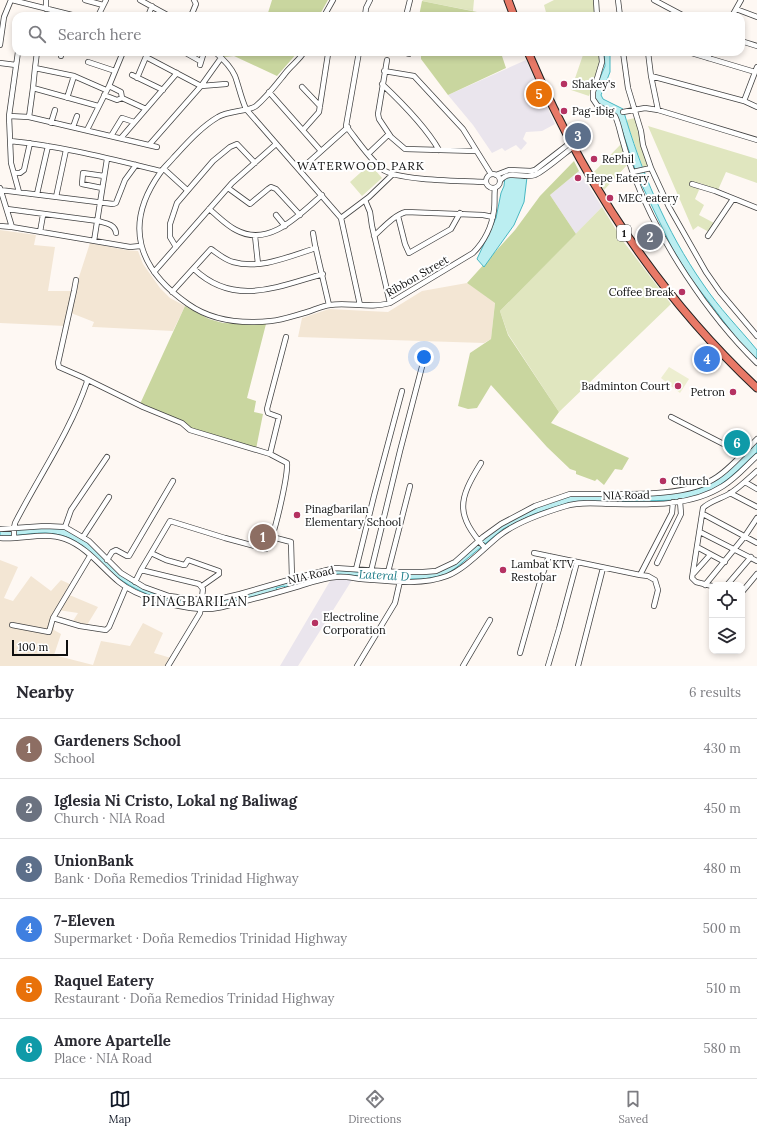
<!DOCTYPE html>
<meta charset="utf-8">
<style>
:root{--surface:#fff;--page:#f7f7f7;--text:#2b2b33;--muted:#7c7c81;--line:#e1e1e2;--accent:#111827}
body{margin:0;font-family:Lora,serif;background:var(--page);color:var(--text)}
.controls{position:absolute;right:12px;bottom:12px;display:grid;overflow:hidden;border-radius:8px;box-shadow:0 2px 6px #0003}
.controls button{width:36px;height:36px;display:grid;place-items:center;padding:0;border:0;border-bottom:1px solid var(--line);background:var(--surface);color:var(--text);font:20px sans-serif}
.scale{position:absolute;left:12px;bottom:10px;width:56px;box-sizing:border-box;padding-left:4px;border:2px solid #0f0f0f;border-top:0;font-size:11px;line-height:14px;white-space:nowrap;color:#0f0f0f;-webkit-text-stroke:3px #fff;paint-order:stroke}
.you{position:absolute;left:424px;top:357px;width:14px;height:14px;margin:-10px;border:3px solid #fff;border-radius:50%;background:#1a73e8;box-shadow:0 0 0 6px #1a73e833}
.badge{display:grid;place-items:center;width:26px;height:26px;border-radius:50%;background:var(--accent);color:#fff;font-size:13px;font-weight:700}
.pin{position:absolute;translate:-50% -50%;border:2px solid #fff;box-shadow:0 1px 4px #0006}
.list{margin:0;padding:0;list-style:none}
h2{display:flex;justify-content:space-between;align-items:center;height:52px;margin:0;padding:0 16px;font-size:17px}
h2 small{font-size:13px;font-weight:400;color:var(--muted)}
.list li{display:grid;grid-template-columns:26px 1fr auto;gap:12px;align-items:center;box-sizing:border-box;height:60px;padding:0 16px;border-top:1px solid var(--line)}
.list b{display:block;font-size:15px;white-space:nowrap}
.list p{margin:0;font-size:13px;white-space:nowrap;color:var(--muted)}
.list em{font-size:13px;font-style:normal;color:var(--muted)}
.icon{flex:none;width:22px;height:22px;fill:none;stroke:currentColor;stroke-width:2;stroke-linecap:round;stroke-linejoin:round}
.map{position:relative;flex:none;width:757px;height:666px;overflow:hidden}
.search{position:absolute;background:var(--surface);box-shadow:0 2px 6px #0003;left:12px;right:12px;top:12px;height:44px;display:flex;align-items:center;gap:10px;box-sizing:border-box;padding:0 14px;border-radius:12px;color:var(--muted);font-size:15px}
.sheet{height:412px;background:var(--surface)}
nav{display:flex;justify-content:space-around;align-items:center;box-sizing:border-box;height:56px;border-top:1px solid var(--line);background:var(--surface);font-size:11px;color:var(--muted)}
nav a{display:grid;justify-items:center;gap:2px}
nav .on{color:var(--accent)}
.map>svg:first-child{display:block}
.industrial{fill:#eae5ed}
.farmland{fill:#f3e6d4}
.green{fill:#e0e6bf}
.forest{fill:#c9d69f}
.pitch{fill:#edeed0}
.water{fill:#bbeef1;stroke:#48b8c3}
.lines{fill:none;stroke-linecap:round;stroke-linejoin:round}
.canal{stroke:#bbeef1;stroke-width:4}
.minor-casing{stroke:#424242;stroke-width:6}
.highway-casing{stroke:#202020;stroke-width:9}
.minor{stroke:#fff;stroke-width:4.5}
.highway{stroke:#e87967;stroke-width:7}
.poi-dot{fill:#b53262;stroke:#fff;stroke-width:1.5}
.labels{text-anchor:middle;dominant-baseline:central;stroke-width:4;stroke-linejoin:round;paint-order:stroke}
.shield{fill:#fff;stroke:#575757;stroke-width:1}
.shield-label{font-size:10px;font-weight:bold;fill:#0f0f0f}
.poi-label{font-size:11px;fill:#0f0f0f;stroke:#fff;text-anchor:start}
.street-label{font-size:11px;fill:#0f0f0f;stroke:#fff}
.neighbourhood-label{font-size:12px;letter-spacing:1px;fill:#0f0f0f;stroke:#fff}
.water-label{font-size:12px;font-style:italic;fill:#207e8a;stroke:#fff}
.quarter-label{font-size:13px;letter-spacing:1px;fill:#0f0f0f;stroke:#fff}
</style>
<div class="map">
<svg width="757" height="666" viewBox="0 0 757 666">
<rect width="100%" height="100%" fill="#fef8f3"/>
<path class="industrial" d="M526,60L555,124L542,131L526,132L523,139L527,143L521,150L516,145L505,151L502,148L492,153L473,125L448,95Z
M579,171L602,207L576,234L550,195Z
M339,579L352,580L298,666H280L330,581Z"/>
<path class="farmland" d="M0,230L36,235L34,245L55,247L48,291H73L65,326L0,323Z
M90,243L126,250L138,251L143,264L160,288L170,298L185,306L173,331L94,327H92L94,322L71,313L77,292L78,280Z
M467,283L495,302L491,339L484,343L298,337L302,318L329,309L388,312L422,291Z
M0,560L18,567L4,598L13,601L31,576L51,591L61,580L72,585L67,594L98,607L87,625L73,621L78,613L58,610L54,615V630L61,634L54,655L93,665L101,641L130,646L143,623L163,633L154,653L171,658L166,666H0Z"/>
<path class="green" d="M423,0H474L473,11L422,1Z
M554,0H594L595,16H547L544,5Z
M584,52H600L601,63L589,96L571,90Z
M635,118L639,135L650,167L643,168L626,120Z
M648,126L757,159V183L726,172L718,190L700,183L699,190L695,199L704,205L699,215L714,223L709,232L698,226L693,230Z
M621,144L628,164L604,190L593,173Z
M370,164L382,178L362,196L350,182Z
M602,207L623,241L671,304L559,412L508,334L500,311Z"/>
<path class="forest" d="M272,0H328L319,16H267Z
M422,1L497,16H419Z
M217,52H298L277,76L234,56L225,57L221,56Z
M421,52H510L502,56L506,68L448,95L421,59Z
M574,161L579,171L550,195L576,234L500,311L508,335L559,412L551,423L629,458L622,470L615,469L604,485L597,479L595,481L576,474V471L570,469L547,447L491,385L477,408L468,409L458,406L470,353L491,339L495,303L467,283L515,230L540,196Z
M185,306L209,319L223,323L266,324L247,398L256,401L254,412L263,414L256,449L187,427L140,404Z"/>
<path class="pitch" d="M669,367L689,379L680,393L661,378Z"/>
<path class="water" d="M604,52H610V72L601,95L603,99L623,109C641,171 666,231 703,284C719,308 739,328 757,350V359L737,339L709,302L691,279L672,248L637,175L617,115L600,105L595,100V90L605,66Z
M505,176L527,177L524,202L514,225L484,267L477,259L496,218L501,193L504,186Z
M757,442V452C732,476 715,496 678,500L568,503L534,514L503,529L457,567L447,574L439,576L424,579H396L337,574L287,587H285L284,586L276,588L277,591C267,594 257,595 247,598C237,601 226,605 215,606C182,610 139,595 113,574C97,560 82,540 60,535C42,530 20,536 0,537V531H11L39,527L63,528L72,532L91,545L121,575L132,583L153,593L171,598L207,602L334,570L383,574L441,571L503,524L538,507L561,498L572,496L672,493L700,488L717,479Z"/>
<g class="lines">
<path class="canal" d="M177,599L191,602"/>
<g class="minor-casing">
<path id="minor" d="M12,0L76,16
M85,0L103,5
M140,0L169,16
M596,0L597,16
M618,0L620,16
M654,0L684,16
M46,9V0
M736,9L757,17
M98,16L106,0
M148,16L152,6
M191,16L196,4L194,0
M324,16L333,0
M365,16L366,8L370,0
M406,16L410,0
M732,16L741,0
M741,41L757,46
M0,45L4,17L11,0
M18,52L9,116L11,163L19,192
M71,52H77
M184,52L200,61
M215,52C222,58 231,67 235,76C239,87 241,98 246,109L341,218L360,305
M304,52C300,59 293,64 288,70C278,82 268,96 256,106C250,111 227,111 218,117C201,127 187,143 174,157C170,162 164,167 160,173C123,225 138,269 188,304C212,321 242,324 271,321C282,320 293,316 304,313C312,311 321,306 330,305C350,302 370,309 390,303L473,253C484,242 492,226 494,210C495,203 494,195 495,188
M359,52L346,126C357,140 368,157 382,169C396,181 465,181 486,182
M403,52L409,54
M601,52L602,62L593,92V99L597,105L615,116C619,124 620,133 623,142C626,153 630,165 634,176C659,241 708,315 757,363
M623,52L628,88L641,131L643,145L651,168L669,207L706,272L720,292L757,336
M648,52L651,76L658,110
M688,52L755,72
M61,56L62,52
M146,57L201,86L221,58
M708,58L711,52
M387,60L378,114L379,119L391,137L405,149L476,151
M88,62L115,71
M0,63L16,65
M200,65L204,52
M35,68L37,52
M384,71L414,76L463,129L491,174
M132,75L163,90
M651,76L744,101L757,107
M137,78L148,52
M382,84C400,101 427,129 439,150
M109,86L121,92L122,98
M302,87L320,106
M269,92L321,151
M104,95L117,100L122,98L146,109
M67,98L74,76
M744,101L757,67
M98,106L33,88L35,68L74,76L106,90
M623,112L645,108L658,110L757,140
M9,116L29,117L157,147
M29,117L33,88
M51,123L55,110
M73,127L77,116
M87,130L109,86L123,52
M303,130L319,112L328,54L325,52
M111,136L122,118L134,122
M121,138L177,73
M10,141C61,146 111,159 161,171
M150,144L201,86L226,84
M368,154L389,134
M164,169L187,190
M300,170L348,127
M633,172L651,168
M15,173H20L24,170L30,143
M486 181a7 7 0 1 1 14 0a7 7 0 1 1-14 0Z
M496,175L509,170L531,171L535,170L570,143
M500,181C509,169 523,179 535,175C543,172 565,153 573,147
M692,184L715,191L757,208
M0,188L12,227
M102,188L82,184L83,173L104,176
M228,188L250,204L268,189L271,187L276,189L300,215
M0,190L113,204L116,203L125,180L136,165
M37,194L48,146
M56,197L66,150
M365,200L370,212L372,226L390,303
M7,209L98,221C105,223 115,224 116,233
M209,209C218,216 226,225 236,230C269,248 299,215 322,195
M276,215L285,226
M398,216L405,244L409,253L451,229L460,213
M341,218L369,197L393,174
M0,226L12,227L130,247L140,246
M40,232L43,215
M313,233L315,245L329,305
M255,236L258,264
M374,236C383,228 394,215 406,212L483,215L493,217
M708,236L733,199
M94,241L107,159
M176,247L170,237V224L177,203L213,161L230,147L237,144L255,163
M194,269C234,307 277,287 323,274
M154,272L232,183L276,144
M172,292L211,249C218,254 225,260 233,262C260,270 290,256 316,248
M86,379L143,407L182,423L190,430L270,454L287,463C288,475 274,541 266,549L225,538L170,521L141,570
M671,417L743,454
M270,454L279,417L268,413L267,409L286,337
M481,463C458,500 455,514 485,548
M745,482L757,489
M730,493L757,507
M703,514L757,543
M65,527L71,510L107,457
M0,529L45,526L65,527L89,541L121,573L144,587L169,596L210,601L240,594L292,579L335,568L397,572H423L436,571L455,562L483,537L501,524L535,506L570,494C611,493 684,500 717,477C732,467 744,452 757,439
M700,532L757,561
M83,537L109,497
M272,537L291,542L292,579
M0,538C22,540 44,531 65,539C87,547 102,568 119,582C138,598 177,607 201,609C215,610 231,605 245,601C262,597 279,592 296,587C309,583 323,578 336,577C344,576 353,578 361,579C389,581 420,586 447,576C465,569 483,549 499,536C515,523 546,512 566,506C581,501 599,504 615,504C651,505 692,506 723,486C736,478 746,466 757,456
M14,538V528L15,523C39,476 70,432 87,382L86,379L82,377L59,367L58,363L74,291L76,280
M697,547L725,562
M151,553L166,560L184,565H185L188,560L219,571V574L202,586
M534,553L640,575L672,513L673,502
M107,560L112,552L116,550L127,556H129L173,481
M657,563L681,514L680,501
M356,569L374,496L402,391
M371,571L400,451L424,359
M388,572L410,486
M694,573L710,555
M640,575L648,576L655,580L658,590L654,606
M135,582L141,570L199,584L203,589L200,613L168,666
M705,585L745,536L757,518
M727,585L751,557
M712,586L696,582L692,578L703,508C708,502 722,498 729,494C739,488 748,479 757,471
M742,592L757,574
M53,618L80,626L106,630L109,627L126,587
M12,625L49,632L53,618L90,556
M520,653L540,582L549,556
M357,666L395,603L400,581V572
M463,666L490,620
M548,666L559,629L577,562
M578,666L603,568"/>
</g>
<g class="highway-casing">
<path id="highway" d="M508,0L514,16
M528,52C582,179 656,293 757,388"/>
</g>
<use href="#minor" class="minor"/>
<use href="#highway" class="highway"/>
</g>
<g class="poi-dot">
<circle cx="564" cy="84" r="4"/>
<circle cx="564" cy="111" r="4"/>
<circle cx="594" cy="159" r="4"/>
<circle cx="578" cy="178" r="4"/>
<circle cx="610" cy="198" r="4"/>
<circle cx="682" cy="292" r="4"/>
<circle cx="678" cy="386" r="4"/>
<circle cx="733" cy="392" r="4"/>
<circle cx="663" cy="481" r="4"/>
<circle cx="297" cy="515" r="4"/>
<circle cx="503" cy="570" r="4"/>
<circle cx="315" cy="623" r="4"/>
</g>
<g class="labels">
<rect class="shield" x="617" y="225" width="14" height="16" rx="3"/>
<g class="shield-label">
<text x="624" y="233">1</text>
</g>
<g class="poi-label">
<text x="572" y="84">Shakey's</text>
<text x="572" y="111">Pag-ibig</text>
<text x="602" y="159">RePhil</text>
<text x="586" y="178">Hepe Eatery</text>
<text x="618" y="198">MEC eatery</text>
<text x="674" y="292" text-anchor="end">Coffee Break</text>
<text x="670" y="386" text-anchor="end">Badminton Court</text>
<text x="725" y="392" text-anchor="end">Petron</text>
<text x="671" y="481">Church</text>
<text x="305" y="509">Pinagbarilan<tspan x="305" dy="13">Elementary School</tspan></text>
<text x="511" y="564">Lambat KTV<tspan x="511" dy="13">Restobar</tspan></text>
<text x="323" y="617">Electroline<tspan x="323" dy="13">Corporation</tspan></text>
</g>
<g class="street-label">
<text transform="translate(417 276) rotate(-30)">Ribbon Street</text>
<text transform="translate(626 495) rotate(-1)">NIA Road</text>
<text transform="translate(311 575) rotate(-13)">NIA Road</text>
</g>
<g class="neighbourhood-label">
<text x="361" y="165">WATERWOOD PARK</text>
</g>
<g class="water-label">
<text transform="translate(384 575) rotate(3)">Lateral D</text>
</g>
<g class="quarter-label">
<text x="195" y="601">PINAGBARILAN</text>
</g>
</g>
</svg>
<div class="controls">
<button><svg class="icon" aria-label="locate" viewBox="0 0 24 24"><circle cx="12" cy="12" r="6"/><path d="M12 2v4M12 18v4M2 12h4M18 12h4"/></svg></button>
<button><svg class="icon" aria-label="layers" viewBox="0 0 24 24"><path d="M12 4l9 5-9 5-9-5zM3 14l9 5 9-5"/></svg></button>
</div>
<div class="scale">100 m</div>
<div class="you"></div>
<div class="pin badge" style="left:263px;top:537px;background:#8d6e63">1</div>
<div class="pin badge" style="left:650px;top:237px;background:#6b7280">2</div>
<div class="pin badge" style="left:578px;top:136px;background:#5c6f8a">3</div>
<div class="pin badge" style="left:707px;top:359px;background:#3f7fe0">4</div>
<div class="pin badge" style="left:539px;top:94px;background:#e8710a">5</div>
<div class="pin badge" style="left:737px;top:443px;background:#0f9aa8">6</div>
<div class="search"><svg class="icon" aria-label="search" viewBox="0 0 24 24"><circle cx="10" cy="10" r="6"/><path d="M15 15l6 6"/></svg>Search here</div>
</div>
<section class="sheet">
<h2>Nearby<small>6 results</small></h2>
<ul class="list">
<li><span class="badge" style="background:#8d6e63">1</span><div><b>Gardeners School</b><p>School</p></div><em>430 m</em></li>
<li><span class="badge" style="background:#6b7280">2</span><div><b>Iglesia Ni Cristo, Lokal ng Baliwag</b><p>Church · NIA Road</p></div><em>450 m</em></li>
<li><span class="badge" style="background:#5c6f8a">3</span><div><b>UnionBank</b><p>Bank · Doña Remedios Trinidad Highway</p></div><em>480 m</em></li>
<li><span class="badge" style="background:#3f7fe0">4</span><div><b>7-Eleven</b><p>Supermarket · Doña Remedios Trinidad Highway</p></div><em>500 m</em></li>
<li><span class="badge" style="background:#e8710a">5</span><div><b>Raquel Eatery</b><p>Restaurant · Doña Remedios Trinidad Highway</p></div><em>510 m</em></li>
<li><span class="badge" style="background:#0f9aa8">6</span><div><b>Amore Apartelle</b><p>Place · NIA Road</p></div><em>580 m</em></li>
</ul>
</section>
<nav>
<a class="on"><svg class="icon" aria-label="map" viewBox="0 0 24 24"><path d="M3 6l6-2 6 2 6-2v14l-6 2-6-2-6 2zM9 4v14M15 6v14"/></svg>Map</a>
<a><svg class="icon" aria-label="directions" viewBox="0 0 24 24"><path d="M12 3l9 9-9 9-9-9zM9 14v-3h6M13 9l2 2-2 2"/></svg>Directions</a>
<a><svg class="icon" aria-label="saved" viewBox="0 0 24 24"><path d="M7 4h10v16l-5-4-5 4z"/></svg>Saved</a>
</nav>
